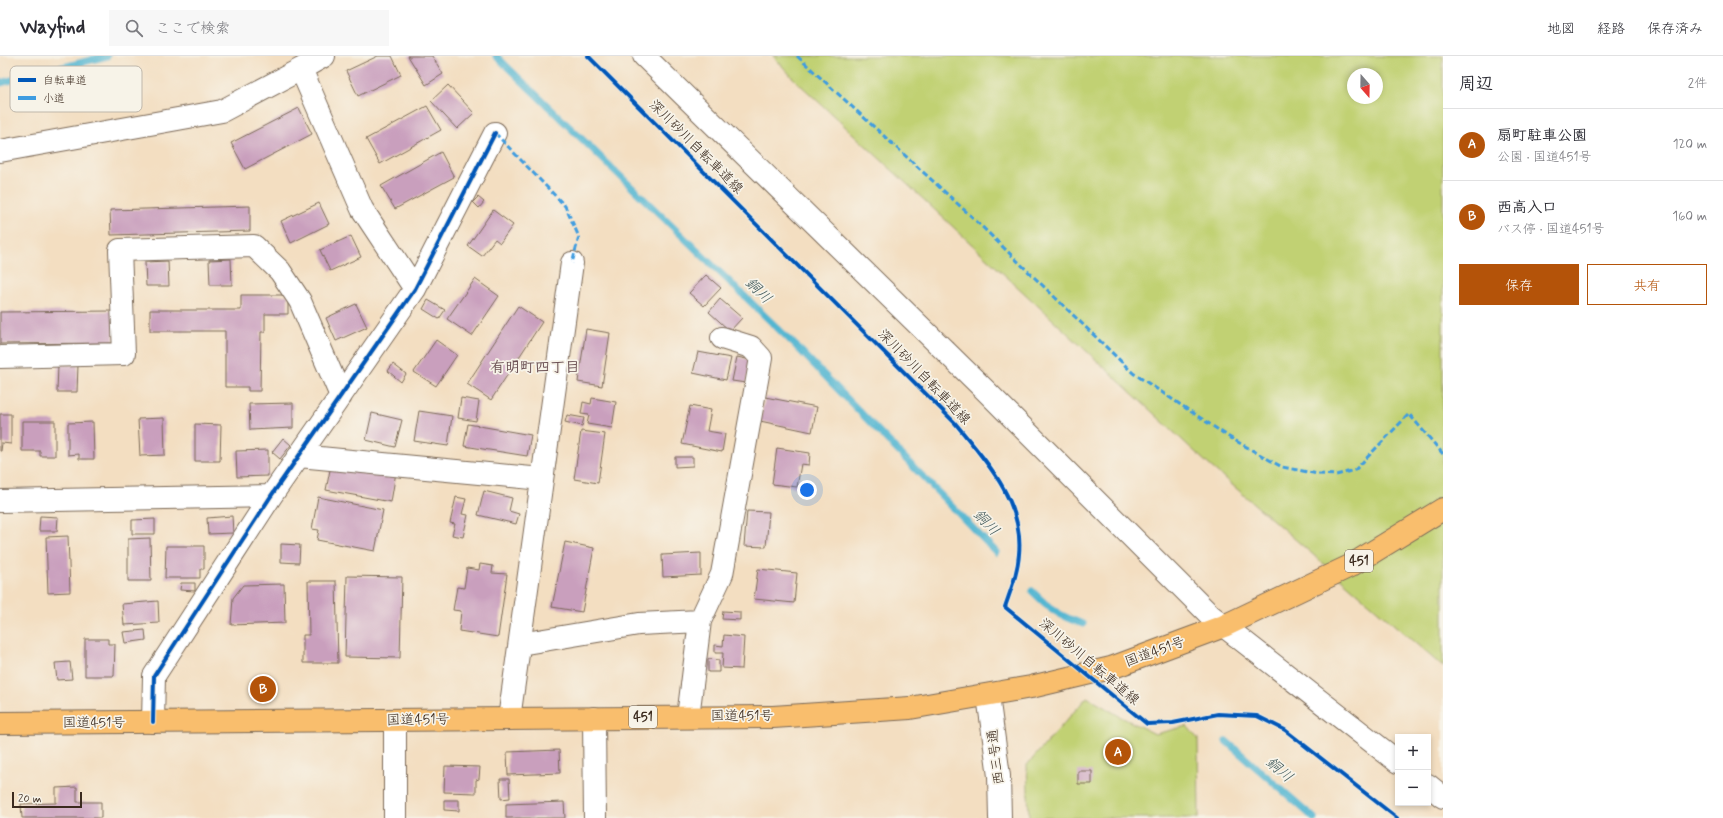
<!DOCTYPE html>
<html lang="ja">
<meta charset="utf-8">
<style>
:root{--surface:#fff;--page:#f7f7f7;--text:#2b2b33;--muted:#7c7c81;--line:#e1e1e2;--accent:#b45309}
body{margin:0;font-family:Mynerve,"Klee One",sans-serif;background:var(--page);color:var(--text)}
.controls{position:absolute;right:12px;bottom:12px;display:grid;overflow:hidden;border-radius:0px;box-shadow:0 2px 6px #0003}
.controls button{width:36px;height:36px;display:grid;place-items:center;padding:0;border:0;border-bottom:1px solid var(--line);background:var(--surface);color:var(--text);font:20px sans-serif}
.compass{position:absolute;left:1347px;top:12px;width:36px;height:36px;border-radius:50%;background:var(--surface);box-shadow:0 2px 6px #0003;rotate:160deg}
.scale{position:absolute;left:12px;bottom:10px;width:70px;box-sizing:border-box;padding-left:4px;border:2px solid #3b2a1e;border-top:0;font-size:11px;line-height:14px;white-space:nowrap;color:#3b2a1e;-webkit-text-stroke:3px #f7f3e8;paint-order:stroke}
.you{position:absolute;left:807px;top:434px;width:14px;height:14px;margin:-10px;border:3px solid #fff;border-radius:50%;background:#1a73e8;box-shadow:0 0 0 6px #1a73e833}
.badge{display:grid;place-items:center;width:26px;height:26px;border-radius:50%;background:var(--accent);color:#fff;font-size:13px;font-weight:700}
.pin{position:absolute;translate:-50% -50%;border:2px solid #fff;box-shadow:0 1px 4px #0006}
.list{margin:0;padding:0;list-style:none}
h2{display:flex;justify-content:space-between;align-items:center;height:52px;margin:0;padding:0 16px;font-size:17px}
h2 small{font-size:13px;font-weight:400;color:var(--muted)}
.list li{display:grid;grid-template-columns:26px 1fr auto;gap:12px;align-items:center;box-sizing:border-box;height:72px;padding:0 16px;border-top:1px solid var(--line)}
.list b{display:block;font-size:15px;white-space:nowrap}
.list p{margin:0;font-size:13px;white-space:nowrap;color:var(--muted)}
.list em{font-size:13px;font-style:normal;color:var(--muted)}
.actions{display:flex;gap:8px;padding:12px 16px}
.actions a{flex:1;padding:9px 0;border:1px solid var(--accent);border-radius:0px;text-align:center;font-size:14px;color:var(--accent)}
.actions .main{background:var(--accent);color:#fff}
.icon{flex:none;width:22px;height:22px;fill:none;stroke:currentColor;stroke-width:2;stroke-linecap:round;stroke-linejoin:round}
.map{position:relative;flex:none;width:1443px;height:762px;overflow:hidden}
header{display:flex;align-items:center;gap:24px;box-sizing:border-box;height:56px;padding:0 20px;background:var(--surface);border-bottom:1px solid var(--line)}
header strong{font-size:19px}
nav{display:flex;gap:22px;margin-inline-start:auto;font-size:14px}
.search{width:280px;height:36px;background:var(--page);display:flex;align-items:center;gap:10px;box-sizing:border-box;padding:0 14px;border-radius:0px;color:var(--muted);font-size:15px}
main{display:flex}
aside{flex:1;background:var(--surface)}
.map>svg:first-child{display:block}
.green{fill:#c1d173;stroke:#7e7e48;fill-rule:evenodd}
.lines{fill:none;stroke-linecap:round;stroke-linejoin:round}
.stream{stroke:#52b6d1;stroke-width:7}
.building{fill:#c99fbd}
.minor-casing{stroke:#7b6957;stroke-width:24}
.highway-casing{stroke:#7b6957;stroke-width:24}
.minor{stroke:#fff;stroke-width:22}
.highway{stroke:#f9be6d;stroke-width:22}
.quiet{stroke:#3f9ce0;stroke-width:3;stroke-dasharray:6 3;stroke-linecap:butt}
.cycleway-casing{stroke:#f7f3e8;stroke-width:6}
.cycleway{stroke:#0057b8;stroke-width:4}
.labels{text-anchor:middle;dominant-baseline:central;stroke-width:3.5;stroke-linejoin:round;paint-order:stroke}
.shield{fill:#f7f3e8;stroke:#73665b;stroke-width:1}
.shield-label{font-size:13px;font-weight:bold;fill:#3b2a1e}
.street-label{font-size:14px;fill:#3b2a1e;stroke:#f7f3e8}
.water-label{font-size:15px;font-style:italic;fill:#435b5d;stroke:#f7f3e8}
.neighbourhood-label{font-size:15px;font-weight:bold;fill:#6d5356;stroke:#f7f3e8}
.key{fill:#f7f3e8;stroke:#bfb7ab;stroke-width:1}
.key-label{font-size:11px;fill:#3b2a1e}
</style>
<header>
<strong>Wayfind</strong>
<div class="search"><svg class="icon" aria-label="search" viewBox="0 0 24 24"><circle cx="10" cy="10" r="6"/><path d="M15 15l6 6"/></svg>ここで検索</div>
<nav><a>地図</a><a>経路</a><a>保存済み</a></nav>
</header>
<main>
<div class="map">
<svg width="1443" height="762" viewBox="0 0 1443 762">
<rect width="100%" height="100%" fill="#f7f3e8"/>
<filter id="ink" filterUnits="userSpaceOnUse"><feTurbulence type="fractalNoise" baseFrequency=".025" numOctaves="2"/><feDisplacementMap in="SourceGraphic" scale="8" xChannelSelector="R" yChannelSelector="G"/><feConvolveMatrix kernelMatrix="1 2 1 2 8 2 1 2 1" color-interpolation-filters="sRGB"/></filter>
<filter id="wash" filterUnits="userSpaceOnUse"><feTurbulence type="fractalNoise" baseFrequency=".012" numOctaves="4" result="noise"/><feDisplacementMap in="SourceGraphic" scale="16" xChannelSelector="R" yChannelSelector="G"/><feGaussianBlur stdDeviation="0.9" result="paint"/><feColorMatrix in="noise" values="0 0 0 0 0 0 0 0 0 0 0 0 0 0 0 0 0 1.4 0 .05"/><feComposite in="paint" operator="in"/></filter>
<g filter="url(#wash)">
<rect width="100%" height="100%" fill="#f3dec1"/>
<path class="green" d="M773,0H1443V611L1208,408L794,23ZM1353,18H1377V42H1353Z
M1087,641L1121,661L1155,678L1187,670L1198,683L1199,762H1029L1027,709Z"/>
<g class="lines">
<path class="stream" d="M496,0L796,290L996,496
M0,27L107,0
M1032,535C1050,553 1059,560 1083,568
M1226,685L1314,762"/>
</g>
<g id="blocks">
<path class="building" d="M378,0H392L401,19L358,40L346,15Z
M408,0H432L443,18L426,29Z
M448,29L474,57L457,73L431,45Z
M427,50L441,74L380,108L366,83Z
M299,52L312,78L245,113L231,87Z
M441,96L454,121L395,153L381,130Z
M478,141L484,146L479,152L473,146Z
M319,147L329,168L291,187L281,165Z
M250,150V175L111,179L110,154Z
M493,154L513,169L500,187L495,183L482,200L468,190Z
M351,180L361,201L330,215L320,194Z
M231,203L232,229H210L209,204Z
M168,205L169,230H146L145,206Z
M706,219L721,232L704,250L689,237Z
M475,223L499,240L472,280L447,263Z
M241,239H288V258H265V276H261L260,335H248V331H225V275H150V254H241Z
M720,243L742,262L730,275L709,256Z
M428,244L445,254L439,263L423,253Z
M356,248L367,271L336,285L326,262Z
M518,250L542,266L491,344L467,328Z
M113,255L114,287L0,288V256Z
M586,273L610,277L602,330L578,326Z
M436,284L457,299L436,330L414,316Z
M698,296L731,302L726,324L693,317Z
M737,301L751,304L746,327L732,325Z
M393,308L406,318L401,326L388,315Z
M58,309H78L77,336H57Z
M765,341L817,351L812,376L760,365Z
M461,342L479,345L476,365L458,362Z
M592,342L616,346L612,372L587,368L589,359L581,358L583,346L591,348Z
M293,347V372L250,374L249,348Z
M690,350L711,354L707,375L725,378L722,396L682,388Z
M419,355L452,360L448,390L414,385Z
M372,357L402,364L395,391L366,384Z
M0,358H11V388L2,387L1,395H0Z
M567,359L584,362L582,370L565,366Z
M164,362L165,399L140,400L138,363Z
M22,365H55V400H40V395H22Z
M93,366L94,403H79V398L68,399V367Z
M195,368L221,369L220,405H195Z
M468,368L531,379L527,400L464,390Z
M581,375L605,378L598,427L574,423Z
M283,382L291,389L280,403L272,396Z
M777,392L810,397L809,409L801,408L797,431L772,428Z
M268,394V420L237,421L236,395Z
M675,401H693V410L675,411Z
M332,404L396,416L391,446L326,434Z
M484,435L512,442L509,455L519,458L516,468L478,459Z
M318,441L383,454L375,495L317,484L319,474L312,473Z
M456,441L466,443L462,458L468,459L463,481L452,479L455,468L450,467Z
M747,455L769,456L766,491L744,490Z
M40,460L58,461L57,475H39Z
M232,460L233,477L208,478L207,462Z
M155,463V478H132V464Z
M68,480L70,536L48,537L46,481Z
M150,482L151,525H128V483Z
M565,486L594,492L582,556L552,551Z
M281,488L300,489L299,507L281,506Z
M166,490H204V513H200V522H165Z
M701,497V519L663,521L662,499Z
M480,508L493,510L492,517L507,518L498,581L459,575L461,555L453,554L457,531L464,532L467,512L479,514Z
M758,513L797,517L794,547L754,543Z
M347,520L402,521L400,602L345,601Z
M308,525H336L338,607H303V579H309Z
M181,527H195V535L180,534Z
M284,528L285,567L231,569L233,542L243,529Z
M158,545L159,567L124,569L122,548Z
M723,555L740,556V564L722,563Z
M145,574L146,584L125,587L123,576Z
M724,579L744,581L742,613L722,612L723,597H715V589L723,590Z
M85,583H108V588H115L114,620H85Z
M708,603L719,604V616H708Z
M70,606L72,623L57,624L55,607Z
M559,694L560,717L508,719L507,696Z
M445,710L480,711L479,723L476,724V737L444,736Z
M1078,715H1092V728H1078Z
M500,723H509L510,742L501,743Z
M77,731V746H101V762H22L21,748L56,747V732Z
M444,744H459V755L444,754Z
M564,746L565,762H506V748Z"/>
</g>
</g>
<g filter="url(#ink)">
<use href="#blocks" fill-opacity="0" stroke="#7b6957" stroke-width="1"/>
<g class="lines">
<g class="minor-casing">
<path id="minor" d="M644,0L986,335L1211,560L1398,706
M301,13L324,0
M0,95L222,55L301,13L362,153L415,233
M0,301L124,298L120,194L254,190L280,215L300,245L341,340
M299,400L542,423
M0,445L271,440
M520,588L639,568L700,565
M988,640L999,720L1000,762
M688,661L700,565L722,518L761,302L751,291L722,282
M594,662L595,762
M509,663L572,207
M153,666L154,620L271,440L415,233L495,77
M1428,729L1443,741
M395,762V665"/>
</g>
<g class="highway-casing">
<path id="highway" d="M0,667L773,661L910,652L1031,631L1111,612L1224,570L1350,510L1443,453"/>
</g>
<use href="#minor" class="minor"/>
<use href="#highway" class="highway"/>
<path class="quiet" d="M797,0L972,161L1133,317L1229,381L1282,411L1318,418L1336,419L1355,414L1409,358L1443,398
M495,77L565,150L579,181L572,207"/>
<g class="cycleway-casing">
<path id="cycleway" d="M588,0L955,367C986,405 1024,446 1019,498C1018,516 1011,533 1005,551L1147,668L1173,667L1218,658L1257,660L1285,674L1397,762
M153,666L154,620L271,440L415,233L495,77"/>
</g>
<use href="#cycleway" class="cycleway"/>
</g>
</g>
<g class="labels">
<g class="shield">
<rect x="1345" y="494" width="28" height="22" rx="3"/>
<rect x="629" y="650" width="28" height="22" rx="3"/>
</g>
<g class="shield-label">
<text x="1359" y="505">451</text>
<text x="643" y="661">451</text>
</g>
<g class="street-label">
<text transform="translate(696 91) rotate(45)">深川砂川自転車道線</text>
<text transform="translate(924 321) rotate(46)">深川砂川自転車道線</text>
<text transform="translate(1155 596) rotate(-20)">国道451号</text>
<text transform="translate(1089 606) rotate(40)">深川砂川自転車道線</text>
<text x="742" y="660">国道451号</text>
<text transform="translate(418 664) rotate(-1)">国道451号</text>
<text x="94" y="667">国道451号</text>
<text transform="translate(996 701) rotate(-97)">西三号通</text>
</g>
<g class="water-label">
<text transform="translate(758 235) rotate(44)">銅川</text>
<text transform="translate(986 467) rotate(46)">銅川</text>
<text transform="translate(1279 714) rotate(41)">銅川</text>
</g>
<g class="neighbourhood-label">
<text x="535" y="312">有明町四丁目</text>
</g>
</g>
<rect x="10" y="10" width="132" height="46" rx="6" class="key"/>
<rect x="18" y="22" width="18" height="4" fill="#0057b8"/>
<rect x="18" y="40" width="18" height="4" fill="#3f9ce0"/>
<g class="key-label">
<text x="43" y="28">自転車道</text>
<text x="43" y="46">小道</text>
</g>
</svg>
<div class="controls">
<button>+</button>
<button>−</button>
</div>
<svg class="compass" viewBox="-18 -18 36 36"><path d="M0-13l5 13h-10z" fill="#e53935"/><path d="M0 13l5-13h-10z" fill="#7c7c81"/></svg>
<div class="scale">20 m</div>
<div class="you"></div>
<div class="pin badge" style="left:1118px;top:696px">A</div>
<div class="pin badge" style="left:263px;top:633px">B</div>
</div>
<aside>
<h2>周辺<small>2件</small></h2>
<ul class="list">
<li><span class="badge">A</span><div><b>扇町駐車公園</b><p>公園 · 国道451号</p></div><em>120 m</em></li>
<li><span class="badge">B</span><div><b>西高入口</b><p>バス停 · 国道451号</p></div><em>160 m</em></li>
</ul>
<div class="actions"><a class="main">保存</a><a>共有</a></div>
</aside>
</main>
